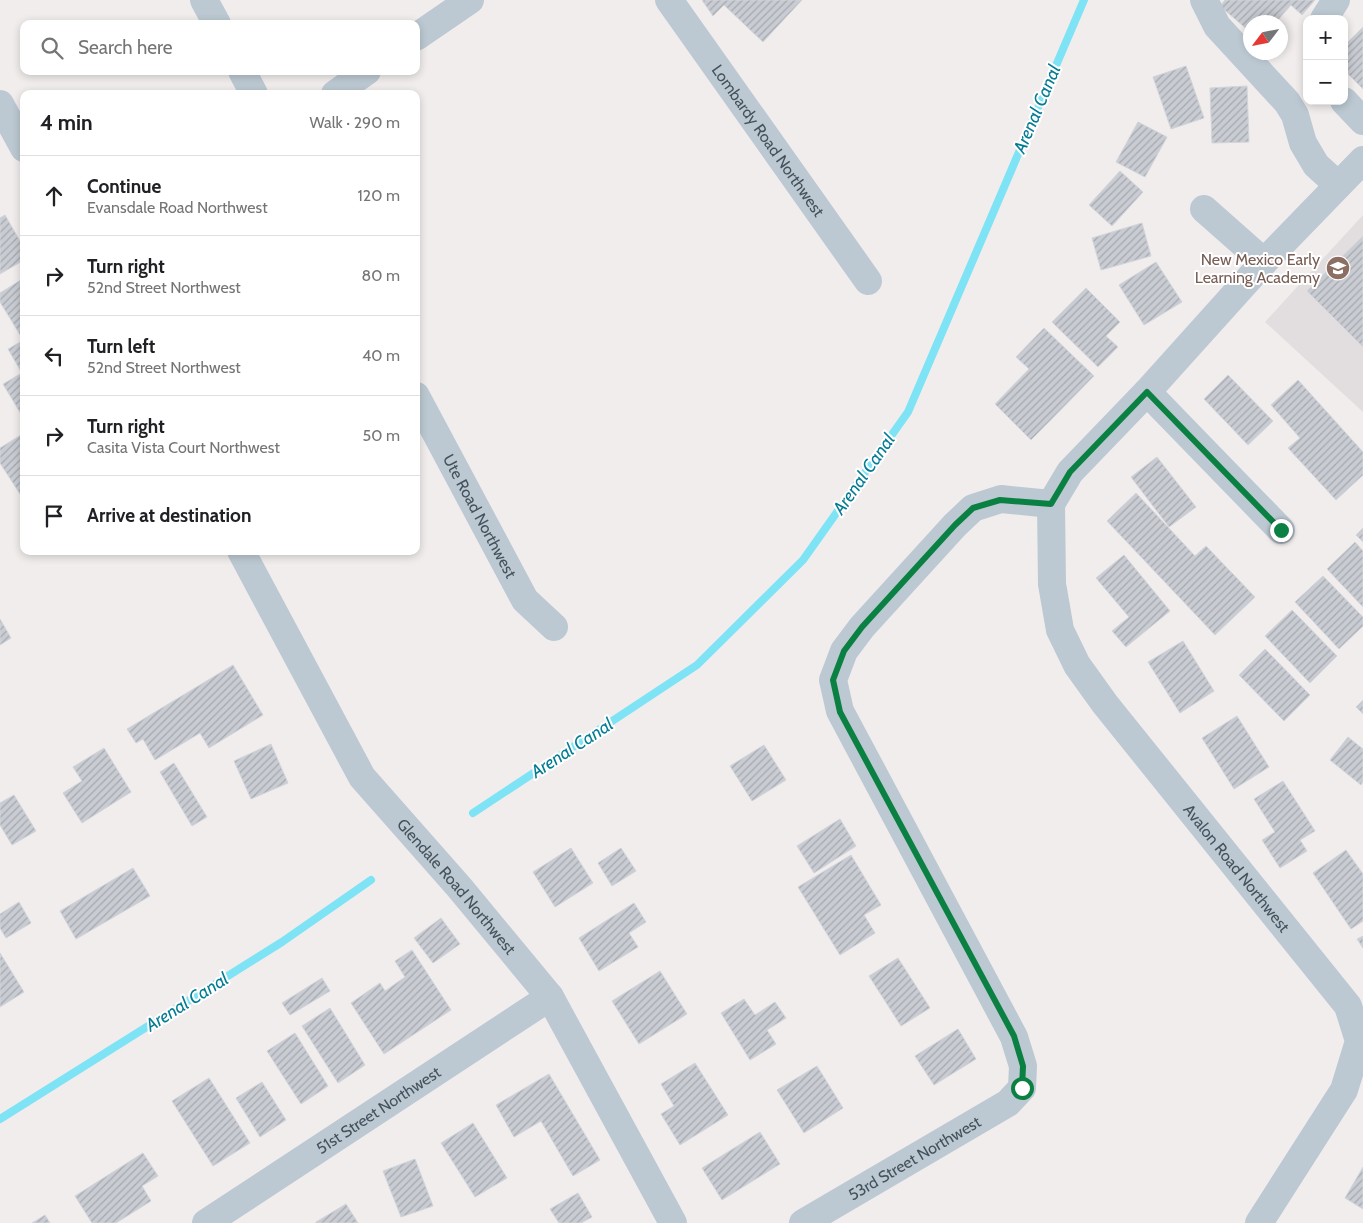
<!DOCTYPE html>
<meta charset="utf-8">
<style>
:root{--surface:#fff;--page:#f2f2f2;--text:#202124;--muted:#757577;--line:#e0e0e0}
body{margin:0;font-family:Cabin,sans-serif;background:var(--page);color:var(--text)}
.controls{position:absolute;right:15px;top:15px;display:grid;overflow:hidden;border-radius:10px;box-shadow:0 2px 8px #0003}
.controls button{width:45px;height:45px;display:grid;place-items:center;padding:0;border:0;border-bottom:1px solid var(--line);background:var(--surface);color:var(--text);font:25px sans-serif}
.compass{position:absolute;left:1243px;top:15px;width:45px;height:45px;border-radius:50%;background:var(--surface);box-shadow:0 2px 8px #0003;rotate:238deg}
.stop{position:absolute;width:15px;height:15px;margin:-11px;border:4px solid #0b8043;border-radius:50%;background:#fff}
.stop.end{background:#0b8043;border-color:#fff;box-shadow:0 1px 5px #0008}
.list{margin:0;padding:0;list-style:none}
h2{display:flex;justify-content:space-between;align-items:center;height:65px;margin:0;padding:0 20px;font-size:21px}
h2 small{font-size:16px;font-weight:400;color:var(--muted)}
.list li{display:grid;grid-template-columns:32px 1fr auto;gap:15px;align-items:center;box-sizing:border-box;height:80px;padding:0 20px;border-top:1px solid var(--line)}
.list b{display:block;font-size:19px;white-space:nowrap}
.list p{margin:0;font-size:16px;white-space:nowrap;color:var(--muted)}
.list em{font-size:16px;font-style:normal;color:var(--muted)}
.icon{flex:none;width:28px;height:28px;fill:none;stroke:currentColor;stroke-width:2;stroke-linecap:round;stroke-linejoin:round}
.map{position:relative;flex:none;width:1363px;height:1223px;overflow:hidden}
.search{position:absolute;background:var(--surface);box-shadow:0 2px 8px #0003;left:20px;top:20px;width:400px;height:55px;display:flex;align-items:center;gap:12px;box-sizing:border-box;padding:0 18px;border-radius:10px;color:var(--muted);font-size:19px}
.panel{position:absolute;background:var(--surface);box-shadow:0 2px 8px #0003;left:20px;top:90px;width:400px;height:465px;border-radius:10px}
.map>svg:first-child{display:block}
.education{fill:#e2dedf}
.lines{fill:none;stroke-linecap:round;stroke-linejoin:round}
.stream{stroke:#7ee3f5;stroke-width:8}
.building{fill:url(#building-hatch);stroke:#d1d4da}
.minor{stroke:#bcc9d2;stroke-width:28}
.route{stroke:#0b8043;stroke-width:6}
.labels{text-anchor:middle;dominant-baseline:central;stroke-width:4;stroke-linejoin:round;paint-order:stroke}
.street-label{font-size:16px;fill:#44525d;stroke:#fff}
.education-label{font-size:16px;fill:#785e54;stroke:#fff;text-anchor:end}
.water-label{font-size:18px;font-style:italic;fill:#037c93;stroke:#fff}
</style>
<div class="map">
<svg width="1363" height="1223" viewBox="0 0 1363 1223">
<defs>
<pattern id="building-hatch" width="6" height="6" patternUnits="userSpaceOnUse" patternTransform="scale(1.25)"><rect width="6" height="6" fill="#c9cdd3"/><path d="M-1 1l2-2M0 6l6-6M5 7l2-2" fill="none" stroke="#a5a9ae"/></pattern>
</defs>
<rect width="100%" height="100%" fill="#f1eded"/>
<path class="education" d="M1363,215V412L1265,322Z"/>
<g class="lines">
<path class="stream" d="M473,813L697,665L803,560L908,412L1084,0
M0,1119L282,942L371,880"/>
</g>
<path class="building" d="M702,0H802L763,42L724,5L713,16Z
M1225,0H1315L1302,15L1291,5L1276,22H1250V32L1220,6Z
M1363,27V89L1344,70V46Z
M1186,66L1204,118L1171,129L1153,77Z
M1247,86L1249,142L1212,143L1210,88Z
M1138,122L1167,137L1145,177L1116,162Z
M1120,171L1143,192L1112,226L1089,205Z
M5,215L24,248V260L0,274V218Z
M1142,223L1151,256L1101,270L1092,238Z
M1363,236V347L1307,291Z
M1156,262L1182,302L1144,325L1119,285Z
M24,278V337L22,338L0,302V293Z
M1086,288L1120,322L1106,336L1118,347L1098,367L1052,322Z
M1044,328L1094,376L1031,440L995,404L1029,369L1016,357Z
M24,340V419L3,384L22,373L8,349Z
M1228,375L1273,421L1248,445L1204,399Z
M1298,380L1363,452V475L1336,500L1288,448L1300,438L1271,405Z
M24,433V492L20,494L0,463V448Z
M1157,457L1196,507L1169,527L1131,477Z
M1136,493L1195,556L1206,546L1255,597L1215,635L1107,521Z
M1363,528V542L1356,535Z
M1355,542L1363,551V607L1327,569Z
M1124,555L1170,611L1126,647L1112,631L1129,617L1096,578Z
M1323,576L1363,617V626L1339,649L1295,602Z
M1292,610L1337,656L1310,683L1265,636Z
M0,619L11,638L0,645Z
M1183,641L1214,691L1180,713L1148,662Z
M1265,649L1310,695L1284,721L1239,675Z
M233,665L263,715L209,748L200,733L155,760L143,739L136,743L127,729Z
M1363,700V714L1356,707Z
M1237,716L1269,767L1234,789L1202,738Z
M1348,737L1363,749V781L1361,785L1330,760Z
M271,744L288,783L251,799L234,761Z
M764,745L786,780L752,801L730,766Z
M104,748L131,792L82,823L63,793L82,781L73,767Z
M174,763L207,817L192,826L160,772Z
M1283,781L1315,831L1300,840L1307,851L1280,868L1262,840L1275,832L1254,799Z
M14,795L36,831L12,845L0,825V803Z
M840,819L856,846L814,873L797,846Z
M571,848L593,883L555,907L533,872Z
M621,848L636,871L612,886L598,863Z
M1346,850L1363,874V921L1351,929L1313,873Z
M851,855L881,905L864,915L875,933L840,955L798,887Z
M133,868L150,896L76,939L60,911Z
M19,902L31,923L6,938L0,928V914Z
M634,903L646,922L629,933L638,947L599,971L579,938Z
M441,918L460,944L433,963L414,938Z
M1363,936V948L1357,939Z
M412,950L451,1010L384,1054L351,1003L380,983L385,991L405,977L395,961Z
M0,953L24,992L0,1007Z
M898,958L930,1008L901,1026L869,976Z
M660,971L687,1014L639,1044L612,1001Z
M322,978L330,991L290,1015L282,1003Z
M744,999L755,1015L775,1002L786,1018L767,1030L776,1044L750,1060L721,1013Z
M330,1008L365,1065L338,1083L302,1026Z
M958,1029L976,1059L934,1085L915,1056Z
M295,1033L328,1086L301,1104L267,1051Z
M695,1063L728,1115L680,1145L661,1114L674,1106L661,1084Z
M817,1066L843,1108L804,1133L777,1090Z
M549,1074L600,1160L573,1176L541,1121L514,1137L496,1105Z
M209,1078L250,1143L213,1166L172,1101Z
M262,1082L286,1120L260,1137L236,1098Z
M473,1123L507,1178L475,1197L441,1143Z
M760,1132L780,1164L722,1200L702,1168Z
M143,1153L158,1176L142,1186L151,1201L116,1223H92L75,1196Z
M415,1159L433,1206L401,1217L383,1171Z
M1363,1167V1209L1345,1198Z
M578,1193L592,1217L581,1223H559L550,1209Z
M346,1204L358,1223H316V1222Z
M45,1215L50,1223H32Z"/>
<g class="lines">
<g class="minor">
<path d="M204,0L217,24"/>
<path id="s1" d="M669,0L868,281"/>
<path d="M1204,0L1217,26L1287,102L1295,115L1303,143L1316,165L1338,185"/>
<path d="M1324,19L1336,0"/>
<path d="M416,37L470,0"/>
<path d="M242,71L254,94"/>
<path d="M335,94L367,71"/>
<path d="M1344,101L1363,121"/>
<path d="M0,104L24,148"/>
<path d="M1204,209L1264,262"/>
<path d="M1147,392L1281,530"/>
<path id="s2" d="M416,396L525,600L554,627"/>
<path id="s3" d="M1051,504L1052,584L1060,630L1077,665L1105,704L1348,1006L1359,1041L1344,1090L1259,1223"/>
<path d="M1051,504L1070,472L1147,392L1264,262L1363,160"/>
<path id="s4" d="M241,551L362,777L459,887L550,997L673,1223"/>
<path id="s5" d="M206,1223L550,997"/>
<path id="s6" d="M803,1223L1008,1103L1022,1088L1023,1066L1014,1037L840,711L833,680L844,651L862,627L955,525L973,508L1001,499L1051,504"/>
</g>
</g>
<g class="lines">
<path class="route" d="M1022,1088L1023,1066L1014,1036L840,712L833,680L844,651L862,627L955,525L973,508L1000,500L1051,504L1070,472L1147,392L1281,530"/>
</g>
<defs>
<g id="school-disc" transform="scale(1.25)"><circle r="9.5" fill="#8d6e63" stroke="#fff"/><path d="M0-5L7-2L0 1L-7-2ZM-4 1L0 2.5L4 1V4Q0 6-4 4Z" fill="#fff"/></g>
</defs>
<g fill-rule="evenodd">
<use href="#school-disc" x="1338" y="268"/>
</g>
<g class="labels">
<g class="street-label">
<text stroke="none"><textPath href="#s1" startOffset="172">Lombardy Road Northwest</textPath></text>
<text stroke="none"><textPath href="#s2" startOffset="136">Ute Road Northwest</textPath></text>
<text stroke="none"><textPath href="#s3" startOffset="424">Avalon Road Northwest</textPath></text>
<text stroke="none"><textPath href="#s4" startOffset="401">Glendale Road Northwest</textPath></text>
<text stroke="none"><textPath href="#s5" startOffset="206">51st Street Northwest</textPath></text>
<text stroke="none"><textPath href="#s6" startOffset="129">53rd Street Northwest</textPath></text>
</g>
<g class="education-label">
<text x="1320" y="259">New Mexico Early<tspan x="1320" dy="18">Learning Academy</tspan></text>
</g>
<g class="water-label">
<text transform="translate(1037 109) rotate(-67)">Arenal Canal</text>
<text transform="translate(864 474) rotate(-55)">Arenal Canal</text>
<text transform="translate(572 748) rotate(-33)">Arenal Canal</text>
<text transform="translate(187 1002) rotate(-32)">Arenal Canal</text>
</g>
</g>
</svg>
<div class="controls">
<button>+</button>
<button>−</button>
</div>
<svg class="compass" viewBox="-18 -18 36 36"><path d="M0-13l5 13h-10z" fill="#e53935"/><path d="M0 13l5-13h-10z" fill="#757577"/></svg>
<div class="stop" style="left:1022px;top:1088px"></div>
<div class="stop end" style="left:1281px;top:530px"></div>
<div class="search"><svg class="icon" aria-label="search" viewBox="0 0 24 24"><circle cx="10" cy="10" r="6"/><path d="M15 15l6 6"/></svg>Search here</div>
<section class="panel">
<h2>4 min<small>Walk · 290 m</small></h2>
<ul class="list">
<li><svg class="icon" aria-label="ahead" viewBox="0 0 24 24"><path d="M12 20V5M6 11l6-6 6 6"/></svg><div><b>Continue</b><p>Evansdale Road Northwest</p></div><em>120 m</em></li>
<li><svg class="icon" aria-label="right" viewBox="0 0 24 24"><path d="M7 20v-9h11M14 6l5 5-5 5"/></svg><div><b>Turn right</b><p>52nd Street Northwest</p></div><em>80 m</em></li>
<li><svg class="icon" aria-label="left" viewBox="0 0 24 24"><path d="M17 20v-9H6M10 6l-5 5 5 5"/></svg><div><b>Turn left</b><p>52nd Street Northwest</p></div><em>40 m</em></li>
<li><svg class="icon" aria-label="right" viewBox="0 0 24 24"><path d="M7 20v-9h11M14 6l5 5-5 5"/></svg><div><b>Turn right</b><p>Casita Vista Court Northwest</p></div><em>50 m</em></li>
<li><svg class="icon" aria-label="arrive" viewBox="0 0 24 24"><path d="M6 21V4h12l-3 4 3 4H6"/></svg><div><b>Arrive at destination</b></div></li>
</ul>
</section>
</div>
